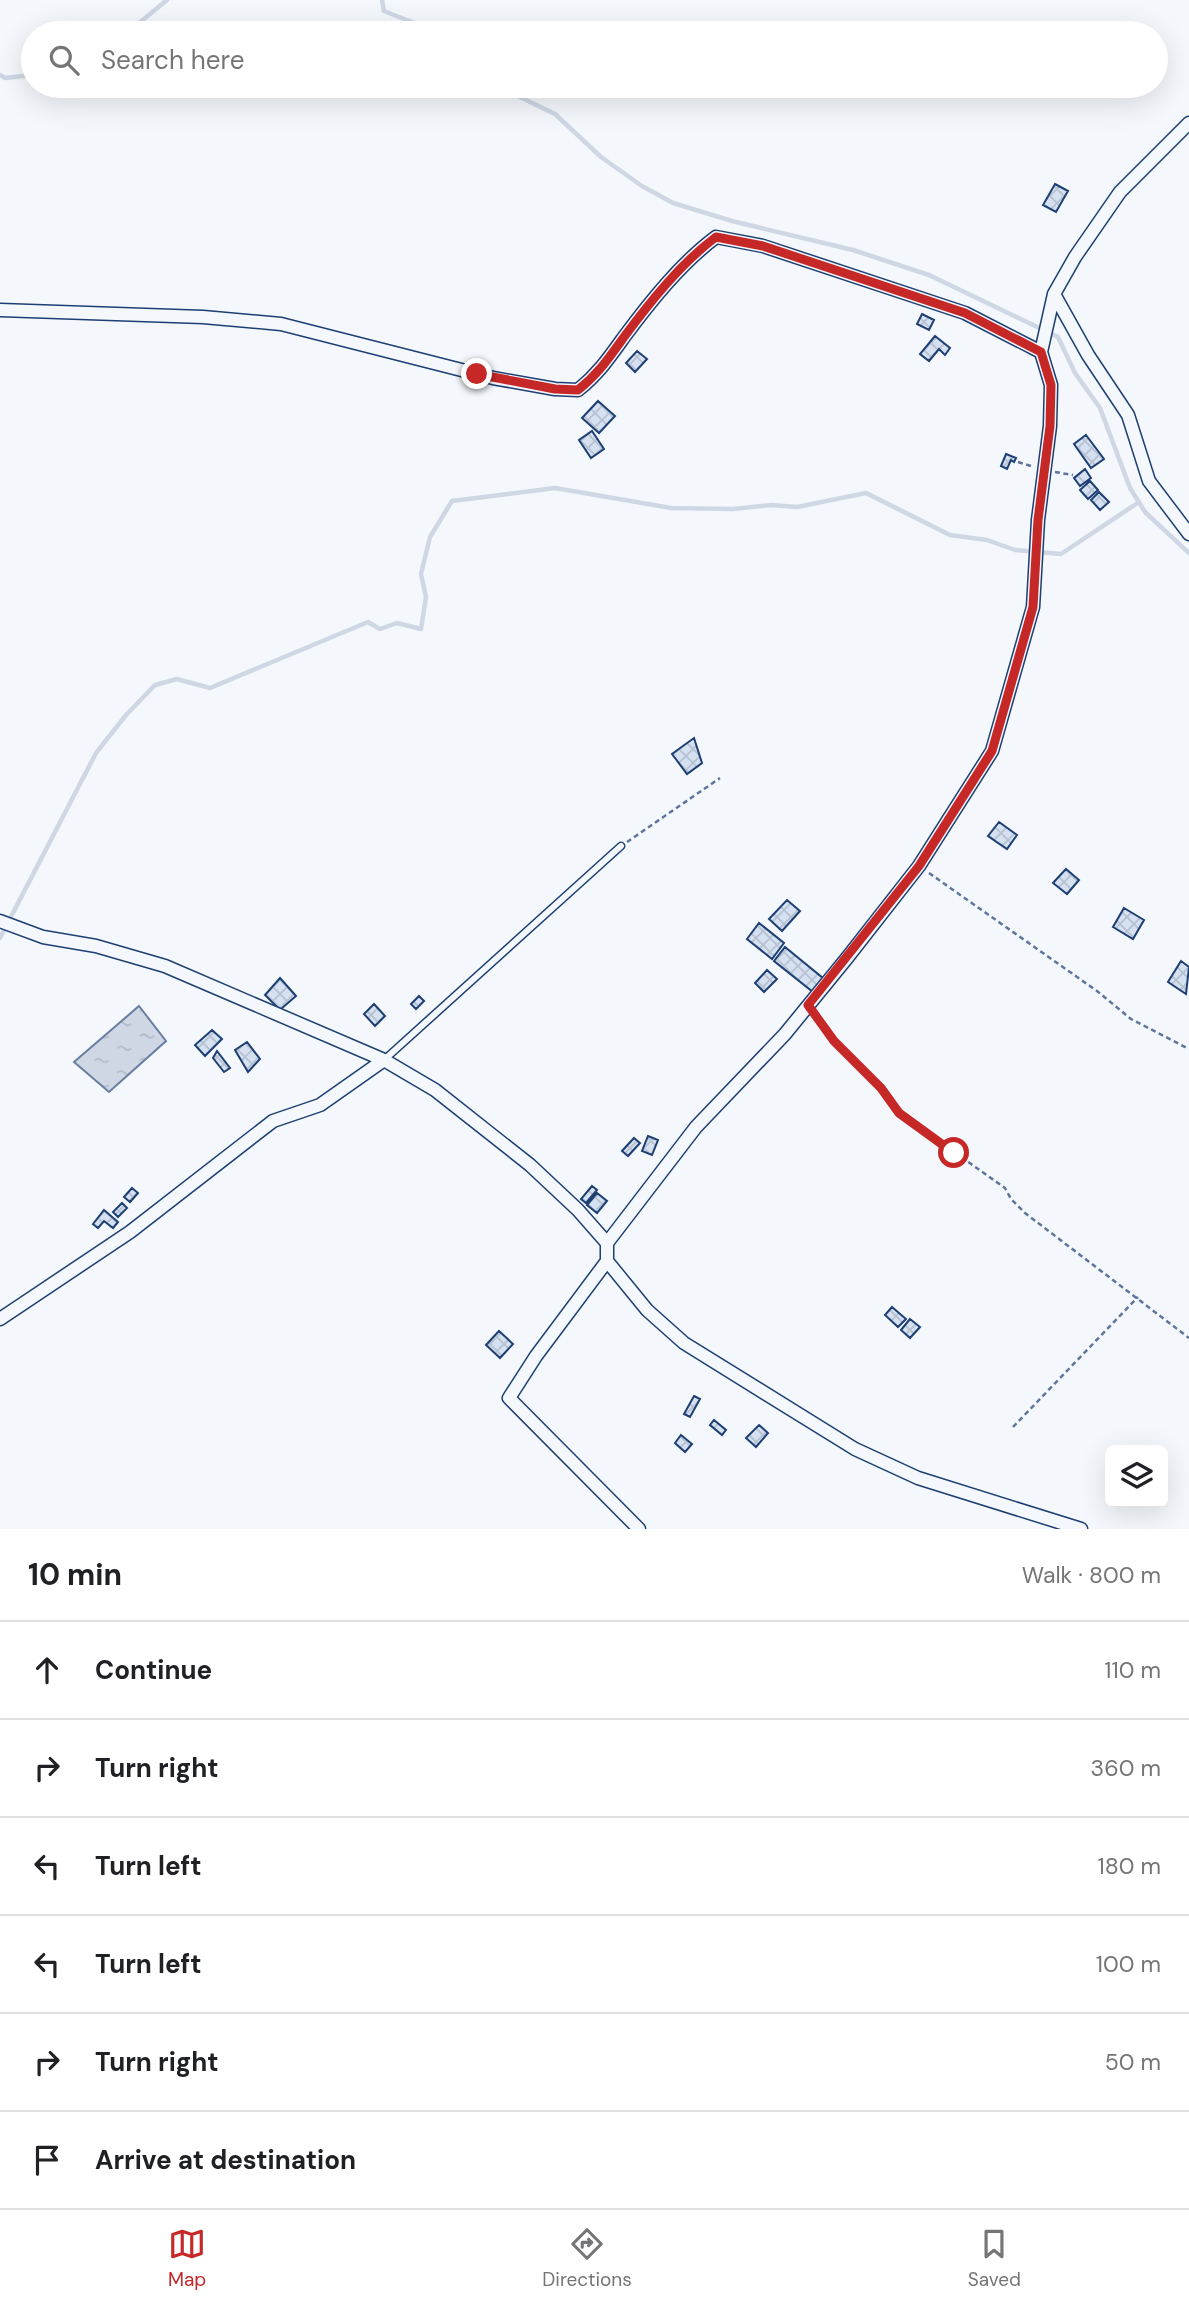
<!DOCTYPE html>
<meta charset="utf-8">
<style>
:root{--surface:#fff;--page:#f2f2f2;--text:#202124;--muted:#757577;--line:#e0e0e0;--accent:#c62828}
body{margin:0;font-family:"DM Sans",sans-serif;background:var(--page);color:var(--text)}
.controls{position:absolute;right:21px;bottom:21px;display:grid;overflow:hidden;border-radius:10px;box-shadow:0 7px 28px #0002}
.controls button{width:63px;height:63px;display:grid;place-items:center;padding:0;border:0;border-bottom:2px solid var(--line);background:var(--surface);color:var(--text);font:35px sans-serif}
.stop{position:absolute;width:21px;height:21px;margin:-16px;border:5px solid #c62828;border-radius:50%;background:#fff}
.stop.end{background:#c62828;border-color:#fff;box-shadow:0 2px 7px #0008}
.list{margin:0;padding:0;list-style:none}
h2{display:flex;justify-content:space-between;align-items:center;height:91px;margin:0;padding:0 28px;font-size:30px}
h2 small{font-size:23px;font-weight:400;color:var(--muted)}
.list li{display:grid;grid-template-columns:46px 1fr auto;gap:21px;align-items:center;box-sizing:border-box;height:98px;padding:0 28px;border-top:2px solid var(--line)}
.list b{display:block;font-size:26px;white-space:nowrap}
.list em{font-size:23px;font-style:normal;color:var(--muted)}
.icon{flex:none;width:38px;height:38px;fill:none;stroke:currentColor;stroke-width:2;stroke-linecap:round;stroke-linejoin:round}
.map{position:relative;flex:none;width:1189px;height:1529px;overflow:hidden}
.search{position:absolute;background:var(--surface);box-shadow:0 7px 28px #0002;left:21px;right:21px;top:21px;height:77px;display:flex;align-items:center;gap:18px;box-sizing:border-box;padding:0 24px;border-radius:38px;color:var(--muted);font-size:26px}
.sheet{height:679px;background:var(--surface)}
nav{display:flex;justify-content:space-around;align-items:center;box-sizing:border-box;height:98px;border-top:2px solid var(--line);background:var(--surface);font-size:19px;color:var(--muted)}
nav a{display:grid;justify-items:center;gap:4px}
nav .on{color:var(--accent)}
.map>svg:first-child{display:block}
.water{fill:url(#water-ripples);stroke:#687fa3;stroke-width:2}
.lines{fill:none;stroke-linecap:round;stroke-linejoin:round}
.stream{stroke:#cfd7e4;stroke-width:4.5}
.building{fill:url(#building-cross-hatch);stroke:#1d3f73;stroke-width:2}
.service-casing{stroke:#1d3f73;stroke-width:9}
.minor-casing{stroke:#1d3f73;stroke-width:15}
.path{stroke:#5e769c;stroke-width:2.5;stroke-dasharray:5 3.5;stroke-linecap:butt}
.service{stroke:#f4f7fb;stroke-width:6}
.minor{stroke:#f4f7fb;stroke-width:12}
.route{stroke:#c62828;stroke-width:9}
</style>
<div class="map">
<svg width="1189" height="1529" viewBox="0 0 1189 1529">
<defs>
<pattern id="water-ripples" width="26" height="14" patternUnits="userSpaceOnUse" patternTransform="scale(1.75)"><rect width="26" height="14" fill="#cfd7e4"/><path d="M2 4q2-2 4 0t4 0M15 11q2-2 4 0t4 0" fill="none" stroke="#b1bac7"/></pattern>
<pattern id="building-cross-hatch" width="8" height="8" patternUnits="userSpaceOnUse" patternTransform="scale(1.75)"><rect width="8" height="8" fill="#d5e0f0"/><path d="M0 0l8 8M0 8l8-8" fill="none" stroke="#b6c1d1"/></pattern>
</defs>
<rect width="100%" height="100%" fill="#f4f7fb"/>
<path class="water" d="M139,1006L166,1041L109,1092L74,1062Z"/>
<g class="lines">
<path class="stream" d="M382,0L384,11L419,25L428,33
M127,33L167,0
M0,75L5,78L33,75
M497,86L555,114L601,157L642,186L673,203L732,221L853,250L929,275L1058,337L1075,373L1100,408L1130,488L1145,512L1189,553
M0,938L96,753L126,715L155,685L177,679L210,688L368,622L380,629L397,623L421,629L426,597L421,574L430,537L452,501L555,488L671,508L733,509L771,505L797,507L866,493L950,535L987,540L1015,550L1061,554L1139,502"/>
</g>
<path class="building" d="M1055,184L1068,191L1056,212L1043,205Z
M922,314L934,320L929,330L917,324Z
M935,336L950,348L945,355L939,349L929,361L920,354Z
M637,351L647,359L635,372L626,363Z
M598,401L615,416L599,433L582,418Z
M592,431L604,449L591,458L579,440Z
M1086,435L1104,459L1091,468L1074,444Z
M1006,454L1016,458L1014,462L1011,460L1007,469L1001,466Z
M1085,469L1091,478L1080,486L1074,478Z
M1090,481L1098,490L1088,499L1080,490Z
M1099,492L1109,502L1100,510L1091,500Z
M694,738L702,763L687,774L672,754Z
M999,822L1017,835L1007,849L988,836Z
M1066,869L1079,880L1067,894L1053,883Z
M787,900L800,911L782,931L769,919Z
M1124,908L1144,920L1133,939L1113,927Z
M759,923L784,943L772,959L747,939Z
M785,947L824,979L813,992L774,961Z
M1181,961L1189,967L1186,994L1168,982Z
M767,970L777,979L764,992L755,983Z
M280,978L296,996L280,1010L265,995Z
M419,996L424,1001L416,1009L411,1004Z
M374,1004L385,1016L375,1026L364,1014Z
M212,1030L222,1039L205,1056L195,1045Z
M247,1042L260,1059L248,1072L235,1050Z
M217,1051L230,1068L224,1072L213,1058Z
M648,1136L658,1140L652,1155L642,1151Z
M634,1138L640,1143L628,1156L622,1151Z
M592,1186L597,1190L586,1203L581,1199Z
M132,1188L138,1193L130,1202L124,1197Z
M597,1193L607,1201L597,1213L587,1205Z
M122,1203L127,1208L118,1217L113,1212Z
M104,1210L118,1222L113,1228L104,1221L98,1228L93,1224Z
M892,1307L906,1319L898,1327L885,1315Z
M910,1319L920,1327L910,1338L901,1330Z
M499,1331L513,1344L500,1358L486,1345Z
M694,1396L700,1399L690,1417L684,1414Z
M714,1420L726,1430L722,1435L710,1425Z
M759,1425L768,1433L756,1447L746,1438Z
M681,1435L692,1444L685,1452L675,1443Z"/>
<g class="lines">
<g class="service-casing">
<path id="service" d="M384,1060L621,846"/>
</g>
<g class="minor-casing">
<path id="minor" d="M1054,294L1088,355L1128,415L1149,481L1189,534
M0,310L203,317L281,324L493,378L555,389L578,390C598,374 609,358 624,337C650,302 681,263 716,237L763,246L965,313L1041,352
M0,921L43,937L96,946L165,966L384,1060L435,1090L530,1165L578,1210L607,1243V1261L647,1310L684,1343L855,1449L918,1478L1081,1529
M607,1243L696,1127L785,1034L847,958L919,866L992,751L1033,607L1038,520L1050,426L1051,385L1041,352L1054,294L1075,257L1120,192L1189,123
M607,1261L536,1356L509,1398L639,1529
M0,1319L130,1232L273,1121L320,1105L384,1060"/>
</g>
<path class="path" d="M1018,462L1031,466
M1055,472L1073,475
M627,842L720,778
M929,873L1097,991L1131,1019L1189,1049
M816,1016L899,1113L1005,1188L1011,1199L1025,1213L1189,1338
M1013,1427L1138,1297"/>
<use href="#service" class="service"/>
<use href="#minor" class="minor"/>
</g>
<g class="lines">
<path class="route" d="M477,374L555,389L578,390C598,374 609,358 624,337C650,302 681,263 716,237L763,246L965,313L1041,352L1051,385L1050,426L1038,520L1033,607L992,751L919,866L808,1005L834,1041L881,1088L899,1113L954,1153"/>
</g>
</svg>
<div class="controls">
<button><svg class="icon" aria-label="layers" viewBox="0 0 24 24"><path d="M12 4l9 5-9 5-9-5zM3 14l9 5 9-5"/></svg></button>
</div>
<div class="stop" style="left:954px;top:1153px"></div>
<div class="stop end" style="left:477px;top:374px"></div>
<div class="search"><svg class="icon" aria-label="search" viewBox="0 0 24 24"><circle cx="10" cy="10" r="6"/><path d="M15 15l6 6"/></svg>Search here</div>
</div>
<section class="sheet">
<h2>10 min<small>Walk · 800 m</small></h2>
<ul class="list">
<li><svg class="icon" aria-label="ahead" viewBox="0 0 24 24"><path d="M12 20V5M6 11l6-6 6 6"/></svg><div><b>Continue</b></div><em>110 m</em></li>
<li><svg class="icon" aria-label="right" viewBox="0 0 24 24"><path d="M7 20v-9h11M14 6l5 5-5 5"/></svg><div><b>Turn right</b></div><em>360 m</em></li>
<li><svg class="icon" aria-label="left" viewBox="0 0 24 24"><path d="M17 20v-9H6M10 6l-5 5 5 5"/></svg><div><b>Turn left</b></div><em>180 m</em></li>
<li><svg class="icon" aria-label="left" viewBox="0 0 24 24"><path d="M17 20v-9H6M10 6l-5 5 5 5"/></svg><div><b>Turn left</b></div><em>100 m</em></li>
<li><svg class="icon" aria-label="right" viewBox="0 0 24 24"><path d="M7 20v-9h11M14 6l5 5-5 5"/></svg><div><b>Turn right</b></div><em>50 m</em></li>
<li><svg class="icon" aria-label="arrive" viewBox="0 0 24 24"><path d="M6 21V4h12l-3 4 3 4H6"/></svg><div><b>Arrive at destination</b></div></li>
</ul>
</section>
<nav>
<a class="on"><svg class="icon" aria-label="map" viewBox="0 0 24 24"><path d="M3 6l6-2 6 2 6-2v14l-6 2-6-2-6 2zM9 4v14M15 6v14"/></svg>Map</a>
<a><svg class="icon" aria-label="directions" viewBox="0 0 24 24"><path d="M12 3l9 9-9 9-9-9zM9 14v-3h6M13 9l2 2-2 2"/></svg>Directions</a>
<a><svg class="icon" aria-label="saved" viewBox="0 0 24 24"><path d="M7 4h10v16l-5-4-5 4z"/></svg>Saved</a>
</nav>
